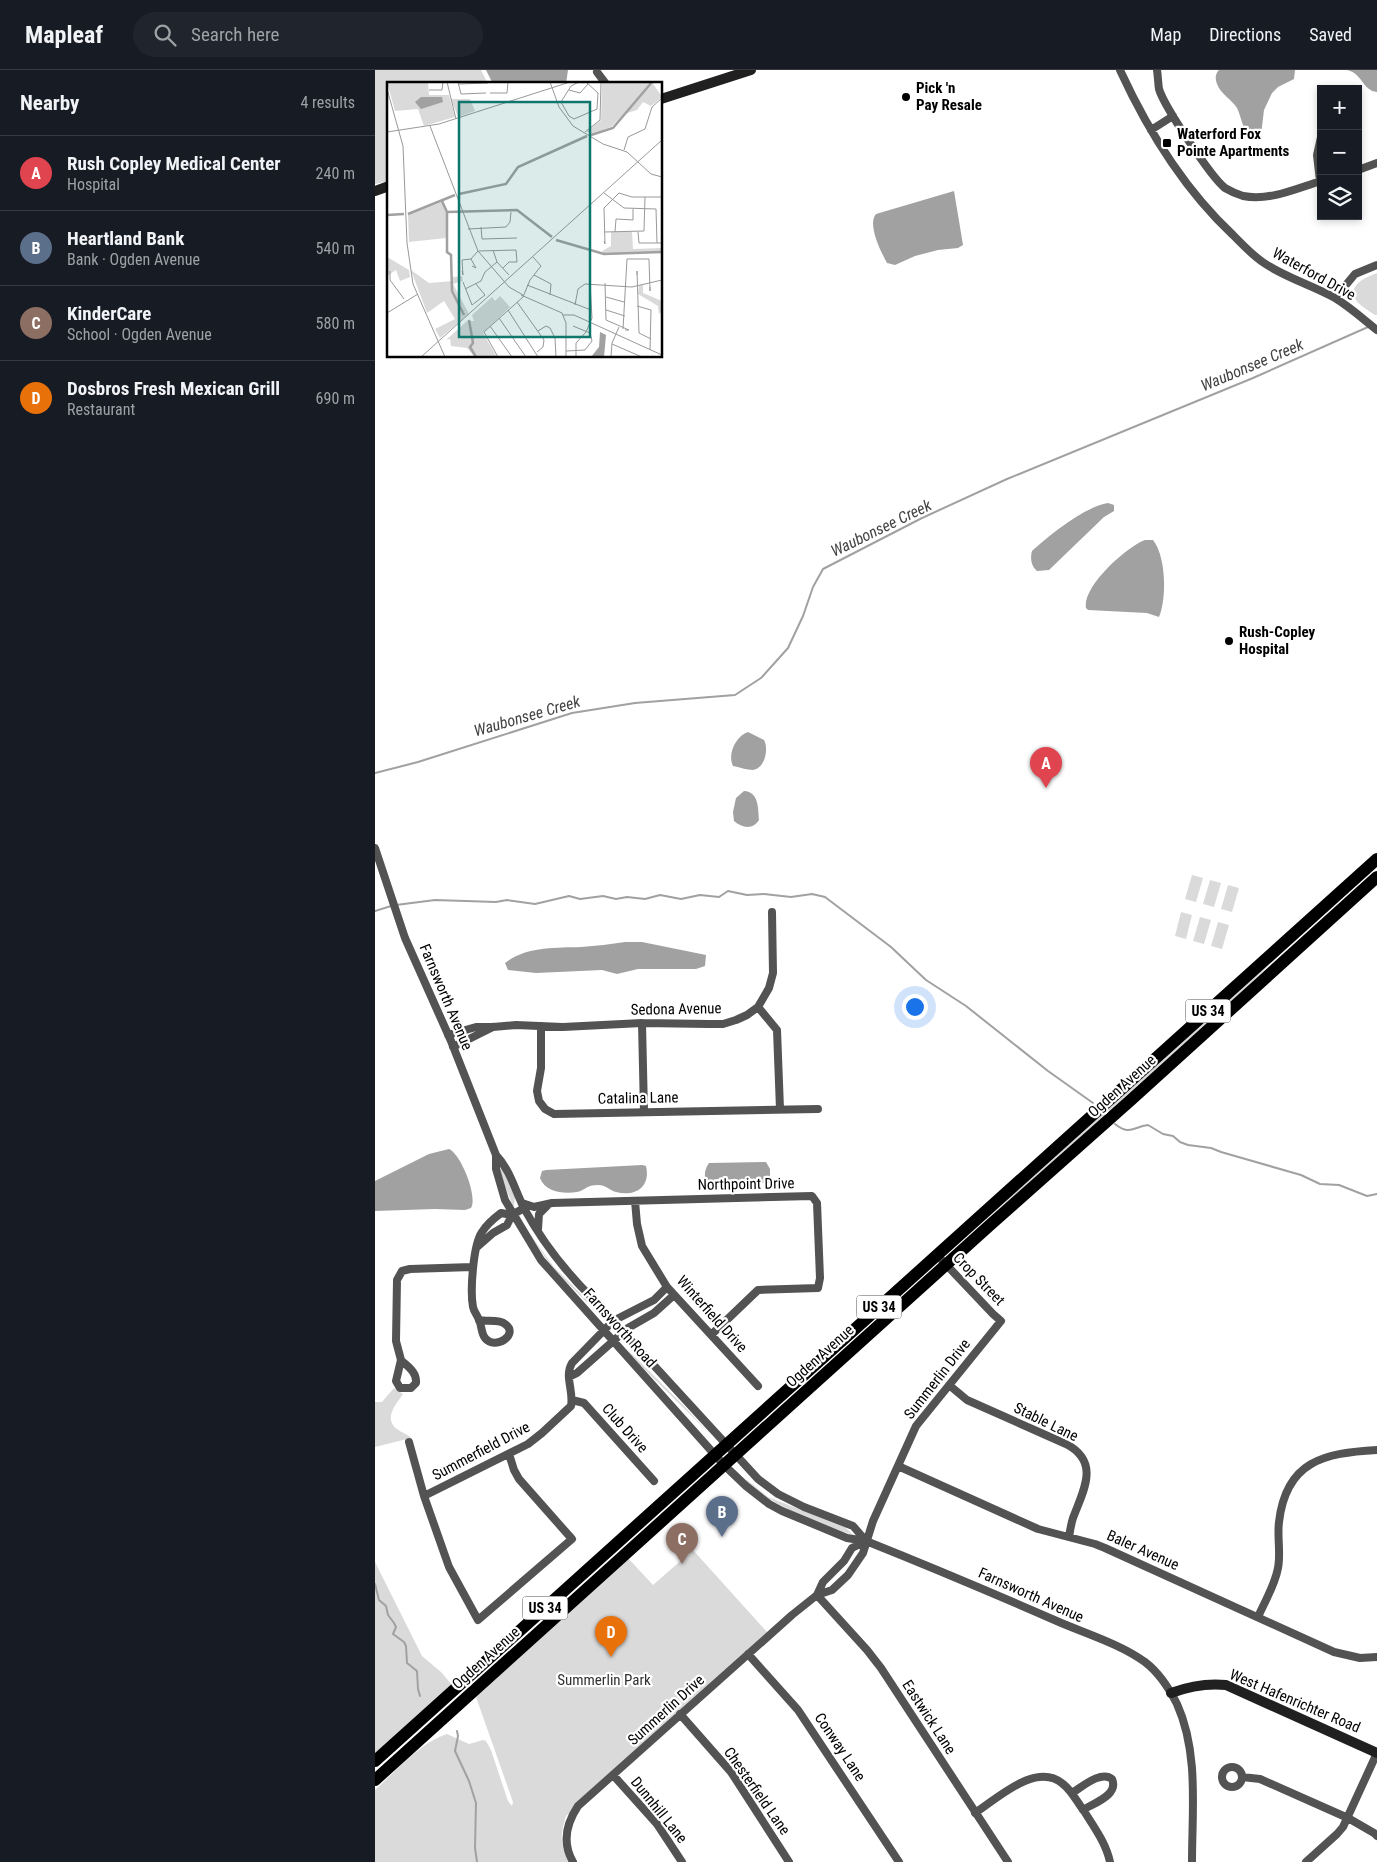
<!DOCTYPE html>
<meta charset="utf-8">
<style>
:root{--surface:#171b24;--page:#20242c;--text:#f1f3f6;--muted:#9ea1a6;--line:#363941;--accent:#db2777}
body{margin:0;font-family:"Roboto Condensed",sans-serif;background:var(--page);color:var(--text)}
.controls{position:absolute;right:15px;top:15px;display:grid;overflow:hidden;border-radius:0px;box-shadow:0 2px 8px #0003}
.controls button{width:45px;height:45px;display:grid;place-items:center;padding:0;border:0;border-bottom:1px solid var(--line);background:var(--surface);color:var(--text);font:25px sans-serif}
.you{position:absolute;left:539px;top:936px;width:18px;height:18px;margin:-12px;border:4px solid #fff;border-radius:50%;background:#1a73e8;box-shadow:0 0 0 8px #1a73e833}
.badge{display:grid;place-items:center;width:32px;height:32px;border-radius:50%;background:var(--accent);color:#fff;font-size:16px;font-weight:700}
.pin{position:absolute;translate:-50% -41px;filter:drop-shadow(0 1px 2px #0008)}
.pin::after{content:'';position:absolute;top:26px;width:18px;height:15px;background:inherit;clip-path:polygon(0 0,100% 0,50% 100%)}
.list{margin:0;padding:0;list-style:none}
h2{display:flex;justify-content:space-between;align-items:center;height:65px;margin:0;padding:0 20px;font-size:21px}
h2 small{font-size:16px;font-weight:400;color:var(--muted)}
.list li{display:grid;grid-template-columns:32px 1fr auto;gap:15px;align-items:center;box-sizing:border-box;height:75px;padding:0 20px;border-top:1px solid var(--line)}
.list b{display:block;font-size:19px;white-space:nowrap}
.list p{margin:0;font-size:16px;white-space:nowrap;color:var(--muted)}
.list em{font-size:16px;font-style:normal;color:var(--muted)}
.icon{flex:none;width:28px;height:28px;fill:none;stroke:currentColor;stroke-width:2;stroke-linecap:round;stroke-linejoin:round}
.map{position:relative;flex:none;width:1002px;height:1792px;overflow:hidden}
header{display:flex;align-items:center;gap:30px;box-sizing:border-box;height:70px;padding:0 25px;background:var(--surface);border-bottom:1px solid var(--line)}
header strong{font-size:24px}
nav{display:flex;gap:28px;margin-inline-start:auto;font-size:18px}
.search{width:350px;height:45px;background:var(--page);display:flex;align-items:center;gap:12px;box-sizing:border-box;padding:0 18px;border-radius:28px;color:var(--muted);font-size:19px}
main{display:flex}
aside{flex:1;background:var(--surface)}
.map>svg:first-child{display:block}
.green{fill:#dadada}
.water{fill:#a1a1a1}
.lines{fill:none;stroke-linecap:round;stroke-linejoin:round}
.stream{stroke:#a1a1a1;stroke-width:2}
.street{stroke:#535353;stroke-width:8}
.secondary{stroke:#202020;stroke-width:10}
.primary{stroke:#000;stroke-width:12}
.poi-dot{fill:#000;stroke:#fff;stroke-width:2}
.labels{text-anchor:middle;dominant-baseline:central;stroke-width:4.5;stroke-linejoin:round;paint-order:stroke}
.shield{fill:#fff;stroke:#4c4c4c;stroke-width:1}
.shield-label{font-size:14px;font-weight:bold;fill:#000}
.poi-label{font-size:15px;font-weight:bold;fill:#000;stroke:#fff;text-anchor:start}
.street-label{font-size:15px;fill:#000;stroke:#fff}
.park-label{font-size:15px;fill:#313131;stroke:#fff}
.water-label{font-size:16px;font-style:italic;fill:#424242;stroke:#fff}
.inset-river{fill:none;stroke:#a1a1a1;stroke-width:2.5}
.inset-road{fill:none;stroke:#999;stroke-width:1}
.view{fill:#0f766e;fill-opacity:0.15;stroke:#0f766e;stroke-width:2.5}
.inset-edge{fill:none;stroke:#000;stroke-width:2.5}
</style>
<header>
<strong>Mapleaf</strong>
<div class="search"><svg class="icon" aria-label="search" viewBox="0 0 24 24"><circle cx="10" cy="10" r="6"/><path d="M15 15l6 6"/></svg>Search here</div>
<nav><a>Map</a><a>Directions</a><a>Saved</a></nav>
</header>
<main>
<aside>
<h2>Nearby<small>4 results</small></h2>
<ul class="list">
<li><span class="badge" style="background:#e0444e">A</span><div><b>Rush Copley Medical Center</b><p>Hospital</p></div><em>240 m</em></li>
<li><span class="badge" style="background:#5c6f8a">B</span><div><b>Heartland Bank</b><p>Bank · Ogden Avenue</p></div><em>540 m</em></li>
<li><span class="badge" style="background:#8d6e63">C</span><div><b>KinderCare</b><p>School · Ogden Avenue</p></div><em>580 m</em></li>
<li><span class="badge" style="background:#e8710a">D</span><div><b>Dosbros Fresh Mexican Grill</b><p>Restaurant</p></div><em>690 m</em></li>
</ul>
</aside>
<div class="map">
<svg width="1002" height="1792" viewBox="0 0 1002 1792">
<rect width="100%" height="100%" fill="#fff"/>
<path class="green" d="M0,0H106L113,14H14V111L0,114Z
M1002,203V245H1000C994,241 985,236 981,230C972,215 991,207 1002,203Z
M817,805L828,808L821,832L810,829Z
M835,810L846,813L839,837L828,834Z
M853,815L864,818L857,842L846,839Z
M806,842L817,845L811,869L800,866Z
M825,847L836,850L829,874L818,871Z
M843,852L854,855L847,879L836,876Z
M917,872L868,921L620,1143L667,1096Z
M124,1097L128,1098L140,1127L139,1135L138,1136L123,1100Z
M150,1157L178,1196L223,1241L228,1249L176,1196Z
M249,1276L306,1333L334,1363L265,1295Z
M19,1318L28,1324C21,1334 8,1349 22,1359C27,1363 31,1363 36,1368L0,1377V1332H7Z
M372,1410L393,1427L470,1457L478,1465C438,1451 404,1439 371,1412Z
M318,1480L392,1562L191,1746C185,1766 185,1772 193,1792H0V1720C21,1701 46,1672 72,1664L94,1674L108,1670L111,1671L116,1680L133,1731L137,1736L138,1732L101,1627L253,1488L278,1515Z
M0,1492L47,1586L66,1602L77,1615L0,1684Z"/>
<path class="water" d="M111,0H193L191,14H118Z
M844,0H920L919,9L903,17L897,23L889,40L886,65C883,67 879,69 875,66C868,61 866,46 862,38C857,30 845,23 842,14C840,9 840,4 844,0Z
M972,0H1002V22C988,21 987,3 972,0Z
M579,121L588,175L583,178L563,180L540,186L520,195L512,193C506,182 492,154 501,144Z
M733,433L739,435V441L729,447L674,500L662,501C656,496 655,488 657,481C675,465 709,437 733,433Z
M770,470H778C791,486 792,528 784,547L772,543L713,540L711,538C707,517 751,477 770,470Z
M373,662L389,670C394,679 390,698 378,700C372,700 364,697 358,696C352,684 361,666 373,662Z
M369,721C384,722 383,738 384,750C378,760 367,758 359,751L358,742L361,728Z
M250,872H267L331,885L330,896L321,899H263L242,904L227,900L161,903L133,900L130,893C152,876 181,878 206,877C221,876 236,874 250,872Z
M74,1079C86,1084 103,1127 96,1138L90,1140L60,1139L0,1141V1111L54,1084Z
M391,1092L395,1099V1106L389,1113C381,1113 369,1111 361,1113C351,1116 344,1119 334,1116C328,1109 329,1100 334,1093Z
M267,1095L271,1096C276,1117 260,1127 241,1122C234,1120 231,1115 223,1115C211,1115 211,1120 202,1122C188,1124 170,1122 165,1108L167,1101L171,1100Z"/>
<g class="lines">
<path class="stream" d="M0,703L43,692L197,643L260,633L360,625L386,608L413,578L428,546L438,517L448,499L547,448L632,409L878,308L993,257
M21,835L60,830L121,832L132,830L160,834L194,826L205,829L228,826L241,829L252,827L270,829L285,825L306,829L325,825L344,827L353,821L372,825L389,824L416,827L437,824L450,827L516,877L551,910L591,936L673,1001L718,1033
M0,841L16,836
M740,1054C755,1066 758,1057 773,1055L788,1064L798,1066L805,1072L813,1075L836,1078L846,1082L926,1105L945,1114L964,1115L992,1126L1002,1124
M0,1514L4,1530L11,1536L13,1545L19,1553L21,1557L18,1564L29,1572L31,1576L32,1593L42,1601L43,1619L45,1626
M82,1661L83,1666L80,1681L94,1711L101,1733L100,1778L102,1792"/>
<path class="street" d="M745,0C773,61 809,119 858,165C868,175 877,185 889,193C911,208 937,215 960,228C975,237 988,249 1002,260
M782,0C783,6 783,13 784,19C789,36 836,107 850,118C855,121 862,124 868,126C895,131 920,119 946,111
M222,2L231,14
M776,60L798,46
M983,100L1002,93
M945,111L942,85L946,67
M960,228L980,204L1002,195
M0,778L30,868L76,971L121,1085C136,1101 140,1121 150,1140C168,1173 191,1202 218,1229L383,1409L403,1424L429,1437L478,1456L491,1471
M383,937L402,960L405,1039
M267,953L269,1042
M166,956V998L162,1021L164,1031L170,1039L179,1044L443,1039
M73,965L101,957H118L141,955L188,957L267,953L334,954H348L361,950L372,945L383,937L394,918L398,903L397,842
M78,977L118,957
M121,1085V1099L130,1130L166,1190L349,1395L371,1416L394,1434L407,1441L472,1468L491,1471C556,1497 620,1524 684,1552C712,1564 745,1574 770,1592C783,1602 795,1620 802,1634C824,1683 817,1740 817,1792
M260,1131L262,1154L267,1176L292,1217L383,1316
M147,1133L159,1137L177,1133L437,1126L442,1133L445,1208L443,1218L383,1220L336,1265
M163,1159L164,1144L173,1135
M102,1177L118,1163L132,1155L137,1145
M104,1250C112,1252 124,1249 130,1254C145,1264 120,1281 110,1268C106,1263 107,1256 104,1250C103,1246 99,1242 98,1237C95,1221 98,1175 107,1162C112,1154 118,1149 126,1143L137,1145L149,1138
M26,1290C33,1297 42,1302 41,1313L36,1318H25L21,1311L26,1290L21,1271L22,1210L27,1201L35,1199L97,1197
M194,1307L202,1303L253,1258L279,1243L299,1225
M574,1315L592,1330L691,1374C726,1392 708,1421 698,1448C696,1454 695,1461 694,1467
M197,1330L209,1333L279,1411
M34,1372L49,1426L74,1497L103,1550L197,1469L144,1409L139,1400L134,1384
M523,1396L663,1459L720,1474L730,1478L959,1582L985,1588L1002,1587
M49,1426L153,1374L167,1363L196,1336C199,1321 189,1306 197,1293L238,1251L279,1230L292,1217
M442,1525L492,1580L506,1598L633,1792
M442,1525L448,1512L469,1491L477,1478L491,1471
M883,1547C890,1531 900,1515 903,1498C906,1483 902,1467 904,1452C911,1391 949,1383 1002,1380
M373,1584L423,1640L524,1792
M305,1644L356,1702L414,1792
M847 1707a10 10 0 1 1 20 0a10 10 0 1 1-20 0Z
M239,1706L282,1754L307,1792
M867,1707L885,1709L973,1748L999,1763L1002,1766
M697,1723C707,1717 726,1700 737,1709C744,1725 719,1733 708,1740
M600,1743C623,1728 662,1691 688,1714C697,1721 702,1732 709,1741C719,1757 731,1773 735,1792
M198,1792C187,1773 191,1754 203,1736L417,1545L442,1525L457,1520L473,1505L488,1483L498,1451L541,1356L626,1251L618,1244L562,1185
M931,1792L962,1764L968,1757L1002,1683"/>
<path class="secondary" d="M286,29L376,0
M0,121L14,116
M796,1623C815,1616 831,1613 851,1615L1002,1683"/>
<path class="primary" d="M0,1691L1002,789
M0,1710L615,1155L757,1029L1002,807"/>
</g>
<g class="poi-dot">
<circle cx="531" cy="27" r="5"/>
<rect x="787" y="68" width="10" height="10" rx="2.5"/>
<circle cx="854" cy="571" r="5"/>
</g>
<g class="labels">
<g class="shield">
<rect x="810.5" y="929.5" width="45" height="23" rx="4"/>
<rect x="481.5" y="1225.5" width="45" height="23" rx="4"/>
<rect x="147.5" y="1526.5" width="45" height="23" rx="4"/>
</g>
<g class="shield-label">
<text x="833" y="941">US 34</text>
<text x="504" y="1237">US 34</text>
<text x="170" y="1538">US 34</text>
</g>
<g class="poi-label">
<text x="541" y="18">Pick 'n<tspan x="541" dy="17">Pay Resale</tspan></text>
<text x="802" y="64">Waterford Fox<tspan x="802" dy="17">Pointe Apartments</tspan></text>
<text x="864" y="562">Rush-Copley<tspan x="864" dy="17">Hospital</tspan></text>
</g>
<g class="street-label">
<text transform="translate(939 204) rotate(29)">Waterford Drive</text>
<text transform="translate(71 927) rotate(67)">Farnsworth Avenue</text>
<text transform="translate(301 939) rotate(-1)">Sedona Avenue</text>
<text transform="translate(747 1016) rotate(-42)">Ogden Avenue</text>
<text transform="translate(263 1028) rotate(-1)">Catalina Lane</text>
<text transform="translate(371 1114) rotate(-1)">Northpoint Drive</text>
<text transform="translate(604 1209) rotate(46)">Crop Street</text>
<text transform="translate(337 1244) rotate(48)">Winterfield Drive</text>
<text transform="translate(245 1258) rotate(48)">Farnsworth Road</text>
<text transform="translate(445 1286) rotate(-42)">Ogden Avenue</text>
<text transform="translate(562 1309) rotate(-52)">Summerlin Drive</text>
<text transform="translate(671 1352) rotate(26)">Stable Lane</text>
<text transform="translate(250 1358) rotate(48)">Club Drive</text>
<text transform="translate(106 1381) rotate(-28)">Summerfield Drive</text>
<text transform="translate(768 1480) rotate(24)">Baler Avenue</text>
<text transform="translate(656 1525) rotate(24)">Farnsworth Avenue</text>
<text transform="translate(111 1588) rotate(-42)">Ogden Avenue</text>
<text transform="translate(920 1631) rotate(23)">West Hafenrichter Road</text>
<text transform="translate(291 1640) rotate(-42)">Summerlin Drive</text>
<text transform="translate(554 1647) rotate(57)">Eastwick Lane</text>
<text transform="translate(465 1677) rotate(56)">Conway Lane</text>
<text transform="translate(382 1721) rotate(55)">Chesterfield Lane</text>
<text transform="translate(284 1740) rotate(51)">Dunnhill Lane</text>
</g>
<g class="park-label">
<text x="229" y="1610">Summerlin Park</text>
</g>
<g class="water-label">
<text transform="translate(877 295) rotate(-23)">Waubonsee Creek</text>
<text transform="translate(506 458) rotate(-26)">Waubonsee Creek</text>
<text transform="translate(152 646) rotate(-16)">Waubonsee Creek</text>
</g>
</g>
<g transform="translate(12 12)">
<rect width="275" height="275" fill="#fff"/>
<path d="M0,0H41L42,13H62L68,35L37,44L31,27L8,29ZM215,0H265L275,15L264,24L256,20L250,28L237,32L224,45L203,52L200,49L214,38ZM64,17H83L88,29L71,35ZM55,120L59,130V156L22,160L21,133ZM224,150H245L246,167L275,166V170L217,173L215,169L224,164ZM0,175L22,188L23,195L13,199L9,188L0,194ZM24,188L42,201L66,199V195L75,194L76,199L66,202L82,232L53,256L48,247L68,237L57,219L40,231ZM256,202V211L275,219V229L272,232L271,224L251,212L252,204ZM113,214L123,225L96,251L110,275H88L80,266L64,264L63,257L59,258L80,239H87L85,233L105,215L108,219Z" fill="#dadada"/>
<path d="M34,15H55L56,20L34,27L28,20ZM213,250L219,253L217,275H204L212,265Z" fill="#a1a1a1"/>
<path class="inset-river" d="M204,53L226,46L265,0M72,112L119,102L131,85L200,54M55,119L60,130V170L64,173L65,209L77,233M60,130L130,128L165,155M21,132L68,113M0,133L17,132M169,158L217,172L275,170M82,238L86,261L83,265L89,275"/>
<path class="inset-road" d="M60,0L69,37M71,0L74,12L99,11M163,0L172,25L186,44L216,62L240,70L264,92L275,95M192,0L184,4L174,20L182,34L187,37L210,27L211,11L199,0M71,2L101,1M0,7L16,64L20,161L26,202L58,275M42,8H55L56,0M182,8L193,11L201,2M103,11H120L121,0M43,44L91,169L122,205L136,213M0,50L52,42L183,0M198,50L213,38L214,0M237,68L241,55L258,47L265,25L275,16M217,111L237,126L269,127L270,161M94,145L95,157L130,156M81,147L119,145L123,140L124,130M217,150L257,149L258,115M228,150L229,137L246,138V127M251,150L252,161H275M217,159L218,162L217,126L232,111L245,115H275M106,168L110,180L122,193M92,169L129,168L130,180H122L116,186M85,184L89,186L84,177L91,169M3,189V198L17,217M75,189L76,193L75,178L84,177M147,193L164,202L163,213M250,193V189L252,251L264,257M76,200L85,223L98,213L89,202M218,201L219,238L242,248H238M140,203L204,228M78,207L94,199L98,190L110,180M134,213L175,231L179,241V275M219,215L237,220M130,220L157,258L156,265L150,270M188,223L191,207L198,202L245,205L275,198M250,224L264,228L263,268M121,228L151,275M219,228L238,234M0,231L31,212M176,233H187L275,273M112,236L139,275M103,244L125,275M236,247L240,177H262L263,209V205M151,249L159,244L163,246L168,256L169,275M225,262L255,275M179,269L198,268L205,259L203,251L186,244M34,275L275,58M111,275L97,250L136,215L143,198L154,184L146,175M189,275V261L199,250L205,236L203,201M224,275L225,261L232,245"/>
<path class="view" d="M72,20H203V255H72Z"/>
<rect width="275" height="275" class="inset-edge"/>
</g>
</svg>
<div class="controls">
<button>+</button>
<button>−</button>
<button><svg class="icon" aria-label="layers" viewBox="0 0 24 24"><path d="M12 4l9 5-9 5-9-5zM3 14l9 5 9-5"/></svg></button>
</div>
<div class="you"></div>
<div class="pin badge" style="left:671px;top:718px;background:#e0444e">A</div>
<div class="pin badge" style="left:347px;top:1467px;background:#5c6f8a">B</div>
<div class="pin badge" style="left:307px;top:1494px;background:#8d6e63">C</div>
<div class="pin badge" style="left:236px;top:1587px;background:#e8710a">D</div>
</div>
</main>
